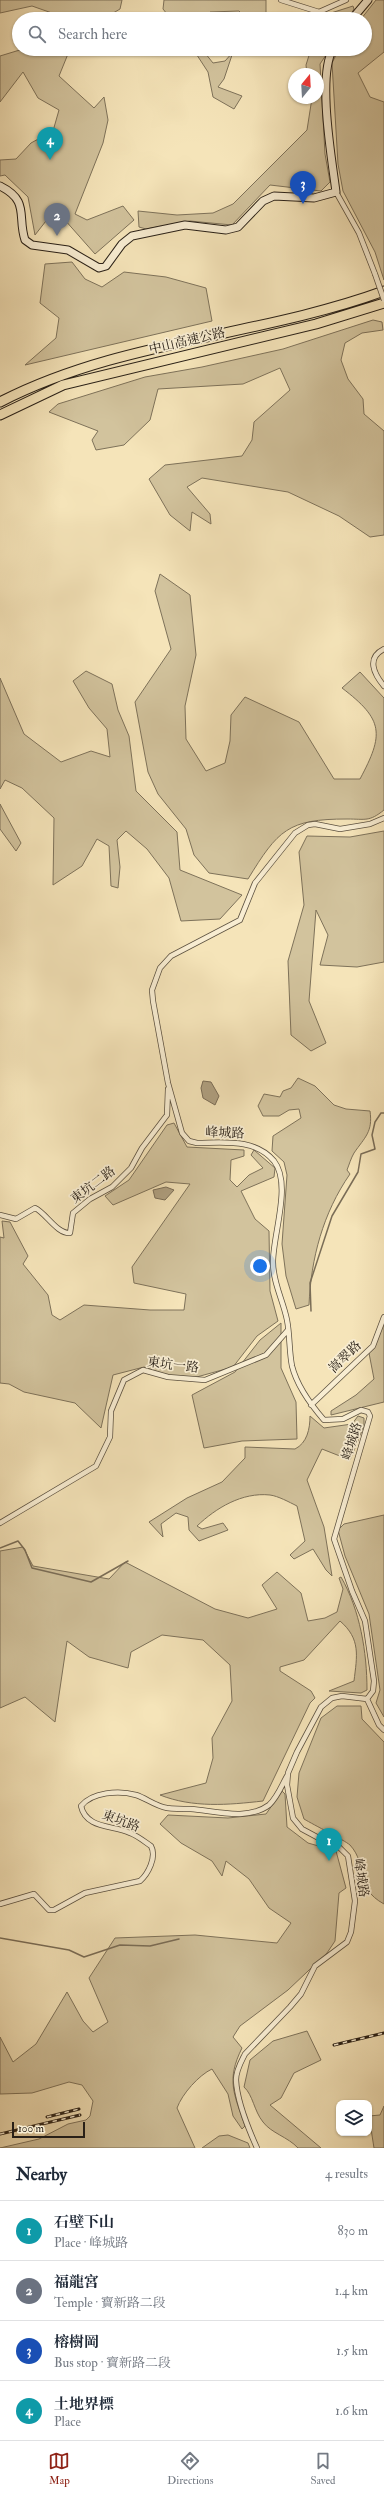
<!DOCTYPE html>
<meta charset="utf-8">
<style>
:root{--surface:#fff;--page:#f2f2f3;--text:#1f2937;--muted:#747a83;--line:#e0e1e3;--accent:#8f2418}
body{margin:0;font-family:"IM FELL Double Pica","Noto Serif TC",serif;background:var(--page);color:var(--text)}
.controls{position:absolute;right:12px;bottom:12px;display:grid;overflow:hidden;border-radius:8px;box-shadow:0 1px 3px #0004}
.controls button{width:36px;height:36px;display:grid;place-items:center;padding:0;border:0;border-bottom:1px solid var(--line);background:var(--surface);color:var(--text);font:20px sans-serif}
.compass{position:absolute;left:288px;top:68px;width:36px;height:36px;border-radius:50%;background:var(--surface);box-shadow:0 1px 3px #0004;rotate:18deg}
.scale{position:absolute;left:12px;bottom:10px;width:73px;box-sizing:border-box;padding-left:4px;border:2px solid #292017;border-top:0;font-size:11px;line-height:14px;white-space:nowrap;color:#292017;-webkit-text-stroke:3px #f8edd2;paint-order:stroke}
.you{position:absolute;left:260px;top:1266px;width:14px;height:14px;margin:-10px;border:3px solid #fff;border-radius:50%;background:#1a73e8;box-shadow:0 0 0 6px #1a73e833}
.badge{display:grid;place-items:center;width:26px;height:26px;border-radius:50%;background:var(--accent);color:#fff;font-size:13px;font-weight:700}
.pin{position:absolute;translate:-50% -33px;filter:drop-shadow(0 1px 2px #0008)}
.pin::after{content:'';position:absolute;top:21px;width:14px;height:12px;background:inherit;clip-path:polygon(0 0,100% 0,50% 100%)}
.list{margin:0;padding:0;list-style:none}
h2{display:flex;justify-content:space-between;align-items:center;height:52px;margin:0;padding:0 16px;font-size:17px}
h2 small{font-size:13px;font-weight:400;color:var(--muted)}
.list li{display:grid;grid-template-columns:26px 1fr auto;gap:12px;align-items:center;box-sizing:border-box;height:60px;padding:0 16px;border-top:1px solid var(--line)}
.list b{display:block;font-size:15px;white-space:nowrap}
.list p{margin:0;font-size:13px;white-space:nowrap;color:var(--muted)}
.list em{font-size:13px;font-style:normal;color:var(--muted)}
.icon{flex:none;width:22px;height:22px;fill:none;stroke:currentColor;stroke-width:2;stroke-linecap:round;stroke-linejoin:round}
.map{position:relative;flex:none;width:384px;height:2148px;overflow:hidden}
.search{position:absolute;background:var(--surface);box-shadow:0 1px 3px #0004;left:12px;right:12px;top:12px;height:44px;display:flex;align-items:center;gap:10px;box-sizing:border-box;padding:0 14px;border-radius:22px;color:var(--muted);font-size:15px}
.sheet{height:292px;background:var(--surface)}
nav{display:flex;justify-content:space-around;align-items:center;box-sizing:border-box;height:56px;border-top:1px solid var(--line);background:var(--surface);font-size:11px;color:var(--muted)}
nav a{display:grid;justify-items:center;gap:2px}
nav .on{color:var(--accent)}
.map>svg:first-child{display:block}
.green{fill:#d2c39d;stroke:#7e725a}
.water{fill:#b0a182;stroke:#7a6d57}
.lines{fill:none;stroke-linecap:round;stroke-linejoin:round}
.stream{stroke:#7a6d57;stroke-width:1.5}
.street-casing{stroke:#5c5140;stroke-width:6}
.secondary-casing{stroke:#292017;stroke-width:9}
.highway-casing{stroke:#292017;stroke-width:11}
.street{stroke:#f8edd2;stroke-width:4.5}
.secondary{stroke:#f8edd2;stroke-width:7}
.highway{stroke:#f5e4b9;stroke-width:9}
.rail-casing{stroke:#292017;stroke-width:3}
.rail{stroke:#f8edd2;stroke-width:1.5;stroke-dasharray:4.5;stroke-linecap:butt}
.street-bridge-casing{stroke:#5c5140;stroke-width:6;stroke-linecap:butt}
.street-bridge{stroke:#f8edd2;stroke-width:4.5}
.labels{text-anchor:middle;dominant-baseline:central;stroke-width:3.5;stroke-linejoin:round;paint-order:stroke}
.street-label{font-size:13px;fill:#292017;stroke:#f8edd2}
</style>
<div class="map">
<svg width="384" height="2148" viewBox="0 0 384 2148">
<rect width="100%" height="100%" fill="#f5e4b9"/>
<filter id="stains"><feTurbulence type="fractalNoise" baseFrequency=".005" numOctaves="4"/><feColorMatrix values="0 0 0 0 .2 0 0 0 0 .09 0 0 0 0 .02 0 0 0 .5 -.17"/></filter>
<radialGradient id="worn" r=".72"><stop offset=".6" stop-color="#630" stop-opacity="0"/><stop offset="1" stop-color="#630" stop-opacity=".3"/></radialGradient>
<path class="green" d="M0,0H122L120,9L103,19H69L32,6L0,13Z
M164,0H266V12L263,19H247L239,11L210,12L203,19H171L163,9Z
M376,0H384V52L358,73L370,97L384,102V280L375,252L343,191L338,164L332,63L339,49H365V19H361Z
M353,6L354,9L348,19H327L331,13Z
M23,49H70L59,76L94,108L104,97L108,120L103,143L75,214L87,220L123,206L134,220L95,254L64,219L53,212L35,235L28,197L5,175L0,176V160L16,159L31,143L53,131L59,110L38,98L23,72L0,102V56Z
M193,49H206L205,53L213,63L225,61L233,52L224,79L218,87L242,96L234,109L213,97L208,72Z
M311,49H330L320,64L325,154L330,182L321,191L270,185L232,225L190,221L146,229L139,227L138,211L177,215L213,213L233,204L307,130L312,98H318V74H307L306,65Z
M72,262L85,279L102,287L124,272L166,277L206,288L212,321L25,365L56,338L59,318L40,303L45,264Z
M373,320L382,322L383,330L362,333L345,343L341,360L348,379L363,399L364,414L384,431V535L370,537L339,516L288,492L202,478L187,487L210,514L211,524L192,512L190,531L170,515L149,479L165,465L242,456L252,440L254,422L290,390L280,368L243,384L158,389L150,420L124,445L96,450L92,440L98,431L49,412L58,404L145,377L202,367L283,349Z
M160,574L190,595L196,655L185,706L186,739L206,771L225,763L230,741L231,715L245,697L299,722L334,779H360C384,734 384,720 342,688L360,672L384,698V810C369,822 366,819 347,819C288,819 278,830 248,879L209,873L194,855L186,829L158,794L148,772L135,702L171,649L155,591Z
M86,671L112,684L118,710L129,736L136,791L177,832L180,870L242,895L220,919L181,921L169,878L147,849L126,831L117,840L120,867L118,888L111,886L109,846L97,839L82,866L53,885L54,818L22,788L5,780L0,789V678L24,734L61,762L91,751L110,757L107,729L89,708L73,681Z
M0,804L21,843L16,851L0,829Z
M384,831V962L357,967L320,965L328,935L316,910L309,1001L326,1043L311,1051L291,1035L288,961L304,905L299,852L307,836L350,837Z
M298,1078L315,1086L334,1105L346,1109L370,1111C373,1132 365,1137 354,1153C351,1158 349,1165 347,1170L350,1174C323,1213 311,1258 309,1305L296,1309L286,1276L282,1244L287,1175L284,1162L272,1151L273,1136L301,1118L299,1109L289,1110L279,1116H263L258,1106L264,1094L280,1097L283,1091L291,1088Z
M174,1123L187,1147L244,1150V1156L231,1160L230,1180L237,1187L249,1175L263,1168L251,1155L254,1150L275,1168L274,1177L241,1191L255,1219L269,1231L270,1291L278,1321L257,1336L233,1367L193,1378L167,1375L144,1367L113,1375L101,1428L75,1403L24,1392L9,1384L0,1383V1237L4,1238L2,1221L10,1222L28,1256L23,1264L48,1295L52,1315L60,1320L84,1305L150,1310H184L186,1294L134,1283L132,1267L190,1184L166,1182L113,1205L105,1196L129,1180L167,1125Z
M384,1319V1402L331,1415V1411L356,1395L374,1379L369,1353Z
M281,1323V1368L296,1402L297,1439L242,1441L204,1448L192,1395L235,1372L260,1340Z
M310,1416L324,1428L352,1424L358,1416L364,1418V1426L350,1460L322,1449L307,1480L324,1527L332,1576L326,1570L313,1549L294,1559L290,1555L305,1541L297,1506C289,1502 278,1496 270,1495C242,1492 216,1508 197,1526L202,1529L223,1523L228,1530L199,1541L189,1530L188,1517L176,1513L161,1524L163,1537L149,1522L187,1498L222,1482L245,1458V1447L295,1449C307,1443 310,1429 310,1416Z
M384,1515V1717L376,1703L380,1690L369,1614L345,1556L338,1530L344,1524Z
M23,1547L33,1566L109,1579L125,1562L215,1609L248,1618L277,1609L262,1585L277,1572L301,1593L308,1621L325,1618L337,1612L343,1589L339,1578L341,1577C360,1610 367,1652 367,1690L361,1693L329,1691L354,1681C357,1656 361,1639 340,1621L304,1660L280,1667V1671L311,1691L315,1698L310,1703L263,1801C228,1805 193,1808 160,1795L206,1783L213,1758L212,1738L232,1701L230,1665L203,1640L162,1635L131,1652L128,1668L89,1657L67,1641L55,1722L25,1697L0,1708V1551Z
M337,1706H361L362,1719L384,1742V1904C353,1887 369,1866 350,1845C344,1840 314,1825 304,1819L297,1797L299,1773L321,1718Z
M282,1791L285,1794L287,1827L308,1843L336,1851L346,1888L339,1893L335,1941L327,1953L288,1990L240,2026L233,2037L242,2048C226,2080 234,2094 245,2126L242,2129L233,2116L228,2094L212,2069C199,2075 182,2094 177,2108L195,2148H0L39,2139L68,2124L86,2120L90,2116L93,2101L82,2085L69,2082L32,2093L0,2094V2037L13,2062L36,2044L67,1992L83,2021L93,2032L108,2022L89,1978L115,1938L195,1935L277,1943L291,1923L269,1908L249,1879L226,1861L222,1876L212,1861L181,1843L160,1824L168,1815L228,1818L266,1814Z
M307,2031L321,2060L294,2073L281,2098L270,2105L321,2148H298C288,2137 271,2133 263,2122C254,2111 253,2095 244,2087L250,2060L273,2041Z
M384,2106V2148H374L369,2116L380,2115Z
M228,2135L248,2143L250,2148H202L219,2136Z"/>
<path class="water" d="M203,1081L211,1082L219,1096L215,1105L203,1098L201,1088Z
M166,1187L174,1190L165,1200L155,1198L153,1190Z"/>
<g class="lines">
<path class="stream" d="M311,1311L310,1283L332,1216L358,1172L361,1154L375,1149L372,1135L375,1122L381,1113H384
M0,1548L18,1541L25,1550L32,1568L91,1582L128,1561
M0,1938L69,1950L84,1957L120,1945L150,1946L179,1939"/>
<g class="street-casing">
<path id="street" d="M281,0L319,12L346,0
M315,19L319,12
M336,192L359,233L375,274
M384,649C366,658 374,674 384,686
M0,1215L16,1219L35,1208C46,1213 57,1234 70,1233L73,1213L90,1199L112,1187L131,1168L142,1148L167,1115L168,1089
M311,1405L373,1346L384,1317
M0,1523L96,1466L110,1437L111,1411L124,1380L143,1370L168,1377L205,1380L266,1355L288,1330
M367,1699L379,1725L384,1730
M0,1904L34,1894L49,1910H54L85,1893L140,1881C148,1874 157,1857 151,1846C145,1842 138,1836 130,1833C113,1825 86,1829 81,1806C92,1792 119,1790 136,1795C146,1798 155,1806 167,1808C175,1809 183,1809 191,1809C215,1811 248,1821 269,1805C277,1798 282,1785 287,1776
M257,2148C248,2128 237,2102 236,2080C236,2070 241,2062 245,2054L290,2007L301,1994L315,1966L347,1942L351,1932L355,1901L348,1856L337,1845L328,1843L302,1829L293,1818L287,1785L288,1773L297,1752L321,1707L332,1698L342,1696L367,1699L373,1691L374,1681L365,1621L352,1591L334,1539L370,1416L368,1412L361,1410L343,1419L324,1420C311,1405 297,1386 292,1366C289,1351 290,1335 287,1320C283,1300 273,1283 273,1262C273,1234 292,1184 274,1161C255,1138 223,1143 197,1143L189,1141L182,1133L168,1083L153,1001L152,990L160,968L171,956L240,920L255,883L295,833L308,825L315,824L340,829L370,824L384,818"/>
</g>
<g class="secondary-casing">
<path id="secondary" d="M352,19L368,0
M0,186C30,201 17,216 25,240L32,245L68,250L99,268L106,266L122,244L132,236L185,225L226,230L238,227L263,201L274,196L314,198L336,192C332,160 317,76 333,49"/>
</g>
<g class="highway-casing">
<path id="highway" d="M0,402C120,340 258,337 384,291
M0,415L63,385L316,324L384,303"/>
</g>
<use href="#street" class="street"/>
<use href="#secondary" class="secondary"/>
<use href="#highway" class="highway"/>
<g class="rail-casing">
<path id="rail" d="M334,2045L384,2033
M47,2117L79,2109
M0,2134L80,2115"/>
</g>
<use href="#rail" class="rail"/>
<g class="street-bridge-casing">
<path id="street-bridge" d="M375,274L384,300"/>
</g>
<use href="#street-bridge" class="street-bridge"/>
</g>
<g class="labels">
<g class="street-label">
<text transform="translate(187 341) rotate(-13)">中山高速公路</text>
<text transform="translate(225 1133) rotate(2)">峰城路</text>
<text transform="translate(93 1185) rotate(-37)">東坑二路</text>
<text transform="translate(345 1357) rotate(-44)">嵩翠路</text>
<text transform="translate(173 1365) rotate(7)">東坑一路</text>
<text transform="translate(352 1441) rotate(-73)">峰城路</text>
<text transform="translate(121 1821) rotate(20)">東坑路</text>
<text transform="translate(361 1878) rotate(81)">峰城路</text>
</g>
</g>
<rect width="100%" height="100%" filter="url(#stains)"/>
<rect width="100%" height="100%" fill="url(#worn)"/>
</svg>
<div class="controls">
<button><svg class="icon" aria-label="layers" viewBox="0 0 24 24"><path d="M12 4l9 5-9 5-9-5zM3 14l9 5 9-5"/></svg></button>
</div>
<svg class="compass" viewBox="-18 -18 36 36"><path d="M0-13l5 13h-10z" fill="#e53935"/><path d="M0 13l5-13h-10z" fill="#747a83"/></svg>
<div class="scale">100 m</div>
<div class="you"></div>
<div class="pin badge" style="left:329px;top:1861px;background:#0f9aa8">1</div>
<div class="pin badge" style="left:57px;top:236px;background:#6b7280">2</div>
<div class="pin badge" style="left:303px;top:204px;background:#1a4fb4">3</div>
<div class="pin badge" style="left:50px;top:160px;background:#0f9aa8">4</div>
<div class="search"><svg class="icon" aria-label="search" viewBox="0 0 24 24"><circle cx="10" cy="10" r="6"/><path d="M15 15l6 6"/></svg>Search here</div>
</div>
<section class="sheet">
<h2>Nearby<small>4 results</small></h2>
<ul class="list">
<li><span class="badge" style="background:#0f9aa8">1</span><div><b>石壁下山</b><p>Place · 峰城路</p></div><em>830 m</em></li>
<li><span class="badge" style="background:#6b7280">2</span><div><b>福龍宮</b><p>Temple · 寶新路二段</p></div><em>1.4 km</em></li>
<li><span class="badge" style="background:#1a4fb4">3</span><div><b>榕樹岡</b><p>Bus stop · 寶新路二段</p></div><em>1.5 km</em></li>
<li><span class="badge" style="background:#0f9aa8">4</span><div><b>土地界標</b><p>Place</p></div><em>1.6 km</em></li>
</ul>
</section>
<nav>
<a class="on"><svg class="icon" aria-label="map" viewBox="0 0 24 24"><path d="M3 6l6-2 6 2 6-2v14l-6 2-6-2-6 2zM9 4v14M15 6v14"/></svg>Map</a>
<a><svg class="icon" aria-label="directions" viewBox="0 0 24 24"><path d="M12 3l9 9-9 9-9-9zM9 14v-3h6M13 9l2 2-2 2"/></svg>Directions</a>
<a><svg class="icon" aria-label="saved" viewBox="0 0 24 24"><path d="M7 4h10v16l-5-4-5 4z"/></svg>Saved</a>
</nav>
